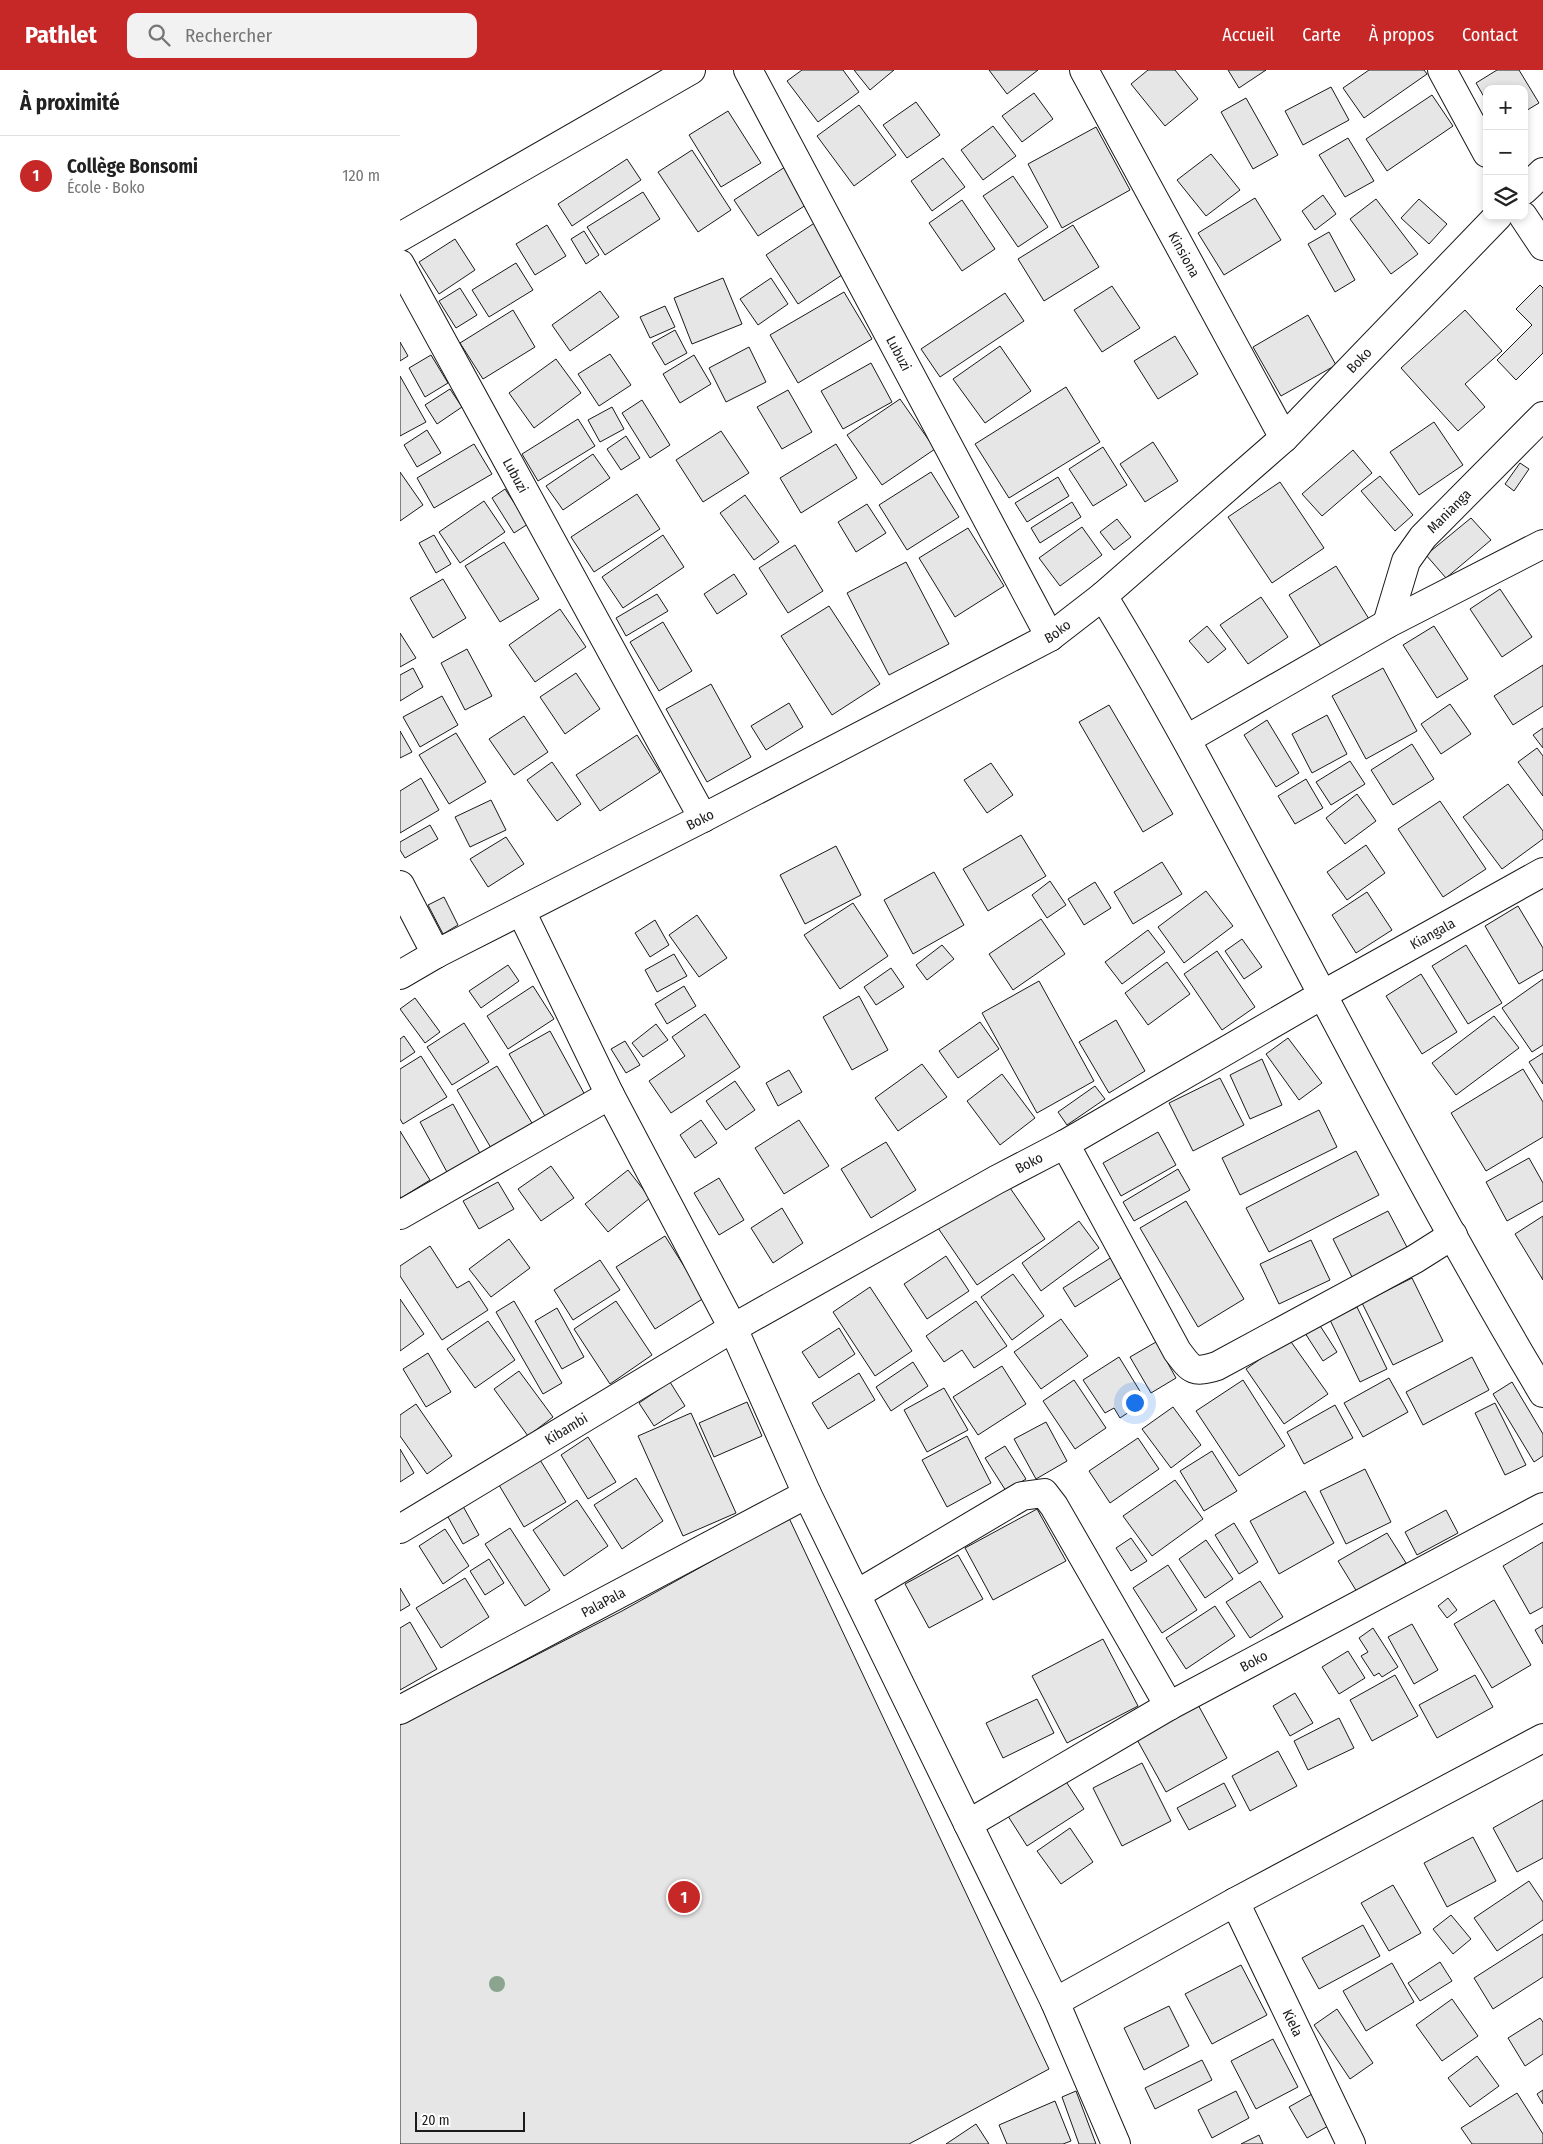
<!DOCTYPE html>
<html lang="fr">
<meta charset="utf-8">
<style>
:root{--surface:#fff;--page:#f2f2f2;--text:#222;--muted:#767676;--line:#e0e0e0;--accent:#c62828}
body{margin:0;font-family:"Fira Sans Condensed",sans-serif;background:var(--page);color:var(--text)}
.controls{position:absolute;right:15px;top:15px;display:grid;overflow:hidden;border-radius:10px;box-shadow:0 2px 8px #0003}
.controls button{width:45px;height:45px;display:grid;place-items:center;padding:0;border:0;border-bottom:1px solid var(--line);background:var(--surface);color:var(--text);font:25px sans-serif}
.scale{position:absolute;left:15px;bottom:12px;width:110px;box-sizing:border-box;padding-left:5px;border:2px solid #1a1a1a;border-top:0;font-size:14px;line-height:18px;white-space:nowrap;color:#1a1a1a;-webkit-text-stroke:4px #fff;paint-order:stroke}
.you{position:absolute;left:734px;top:1332px;width:18px;height:18px;margin:-12px;border:4px solid #fff;border-radius:50%;background:#1a73e8;box-shadow:0 0 0 8px #1a73e833}
.badge{display:grid;place-items:center;width:32px;height:32px;border-radius:50%;background:var(--accent);color:#fff;font-size:16px;font-weight:700}
.pin{position:absolute;translate:-50% -50%;border:2px solid #fff;box-shadow:0 1px 5px #0006}
.list{margin:0;padding:0;list-style:none}
h2{display:flex;justify-content:space-between;align-items:center;height:65px;margin:0;padding:0 20px;font-size:21px}
h2 small{font-size:16px;font-weight:400;color:var(--muted)}
.list li{display:grid;grid-template-columns:32px 1fr auto;gap:15px;align-items:center;box-sizing:border-box;height:80px;padding:0 20px;border-top:1px solid var(--line)}
.list b{display:block;font-size:19px;white-space:nowrap}
.list p{margin:0;font-size:16px;white-space:nowrap;color:var(--muted)}
.list em{font-size:16px;font-style:normal;color:var(--muted)}
.icon{flex:none;width:28px;height:28px;fill:none;stroke:currentColor;stroke-width:2;stroke-linecap:round;stroke-linejoin:round}
.map{position:relative;flex:none;width:1143px;height:2074px;overflow:hidden}
header{display:flex;align-items:center;gap:30px;box-sizing:border-box;height:70px;padding:0 25px;background:var(--accent);color:#fff}
header strong{font-size:24px}
nav{display:flex;gap:28px;margin-inline-start:auto;font-size:18px}
.search{width:350px;height:45px;background:var(--page);display:flex;align-items:center;gap:12px;box-sizing:border-box;padding:0 18px;border-radius:10px;color:var(--muted);font-size:19px}
main{display:flex}
aside{flex:1;background:var(--surface)}
.map>svg:first-child{display:block}
.building{fill:#e6e6e6;stroke:#1a1a1a}
.lines{fill:none;stroke-linecap:round;stroke-linejoin:round}
.minor-casing{stroke:#1a1a1a;stroke-width:30}
.minor{stroke:#fff;stroke-width:28}
.tree{fill:#8aa48f}
.labels{text-anchor:middle;dominant-baseline:central;stroke-width:4;stroke-linejoin:round;paint-order:stroke}
.street-label{font-size:14px;fill:#1a1a1a;stroke:#fff}
</style>
<header>
<strong>Pathlet</strong>
<div class="search"><svg class="icon" aria-label="search" viewBox="0 0 24 24"><circle cx="10" cy="10" r="6"/><path d="M15 15l6 6"/></svg>Rechercher</div>
<nav><a>Accueil</a><a>Carte</a><a>À propos</a><a>Contact</a></nav>
</header>
<main>
<aside>
<h2>À proximité<small></small></h2>
<ul class="list">
<li><span class="badge">1</span><div><b>Collège Bonsomi</b><p>École · Boko</p></div><em>120 m</em></li>
</ul>
</aside>
<div class="map">
<svg width="1143" height="2074" viewBox="0 0 1143 2074">
<rect width="100%" height="100%" fill="#fff"/>
<path class="building" d="M402,0H443L459,22L418,52L387,11Z
M454,0H494L470,20Z
M589,0H638L607,24Z
M748,0H775L798,29L765,56L731,14Z
M828,0H866L839,18Z
M969,0H1024L1027,4L964,48L943,18Z
M1097,0H1119L1139,33L1124,42V19H1087V32L1076,13Z
M931,17L949,50L903,75L885,41Z
M634,23L653,49L622,72L602,46Z
M1032,25L1053,56L987,101L966,69Z
M846,28L878,85L853,99L821,42Z
M516,32L540,65L507,88L483,55Z
M459,35L496,85L454,116L417,66Z
M328,41L361,93L321,117L289,65Z
M593,56L616,86L583,110L561,80Z
M696,57L730,120L662,158L628,94Z
M948,68L974,111L945,127L919,85Z
M292,80L331,140L298,162L258,102Z
M811,84L840,120L806,146L777,110Z
M543,88L565,117L532,141L511,111Z
M227,89L241,110L172,156L158,134Z
M385,97L409,133L358,166L334,130Z
M613,106L648,157L618,177L583,126Z
M243,122L260,149L205,185L187,157Z
M923,125L936,144L915,160L902,141Z
M855,128L881,170L824,205L798,163Z
M976,129L1018,184L991,204L950,149Z
M1019,129L1047,154L1029,174L1001,148Z
M562,130L595,179L562,201L529,153Z
M416,152L448,201L398,234L366,185Z
M147,155L166,186L135,205L116,174Z
M673,155L699,197L644,231L618,189Z
M184,161L199,185L186,194L171,169Z
M929,162L955,210L935,222L908,174Z
M55,169L75,200L39,224L19,192Z
M116,193L133,220L89,247L72,220Z
M323,208L342,254L292,274L274,228Z
M371,208L388,234L358,255L340,229Z
M1140,215L1143,218V283L1116,310L1097,290L1132,255L1116,239Z
M712,216L740,258L702,282L674,240Z
M60,218L77,245L56,258L39,231Z
M200,221L219,247L170,281L152,255Z
M444,222L472,269L398,313L370,265Z
M605,223L624,251L540,307L521,279Z
M265,236L275,257L250,268L240,247Z
M113,240L135,277L83,309L60,273Z
M1065,240L1102,281L1065,314L1085,337L1058,361L1001,298Z
M908,245L936,295L881,326L853,277Z
M275,260L287,283L265,295L252,273Z
M775,266L798,304L758,329L734,291Z
M0,272L8,286L0,291Z
M600,276L631,321L585,353L553,309Z
M349,277L366,312L326,332L309,298Z
M210,284L231,315L199,336L178,304Z
M31,285L48,313L25,327L9,298Z
M294,285L311,314L280,333L263,304Z
M156,289L181,323L134,358L109,323Z
M471,293L492,332L443,359L421,321Z
M0,306L26,352L0,366Z
M666,317L700,372L609,428L575,374Z
M50,319L62,337L37,354L25,335Z
M388,320L412,362L382,379L357,337Z
M500,329L535,379L482,415L447,365Z
M242,330L270,375L250,388L222,343Z
M212,337L224,359L200,372L188,350Z
M178,349L195,376L138,411L122,384Z
M1034,352L1063,395L1019,425L990,382Z
M27,360L41,383L17,397L4,375Z
M321,361L349,403L303,432L276,390Z
M226,366L240,388L221,400L207,379Z
M753,372L778,411L745,432L720,394Z
M74,374L92,404L34,438L17,408Z
M436,374L457,408L401,443L380,408Z
M703,377L727,415L693,436L669,399Z
M953,380L972,403L922,446L902,424Z
M193,384L210,408L163,440L146,416Z
M1120,393L1129,399L1114,421L1105,414Z
M0,402L23,435L0,451Z
M531,402L559,447L507,480L479,435Z
M980,406L1013,445L995,461L961,421Z
M658,407L669,426L627,452L615,433Z
M880,412L924,478L872,513L828,447Z
M105,419L128,454L114,463L92,428Z
M237,424L260,459L194,502L171,467Z
M345,425L379,472L354,490L320,443Z
M84,431L105,462L60,493L39,462Z
M672,432L681,447L640,473L631,458Z
M467,434L486,463L456,482L438,452Z
M1071,448L1091,470L1046,508L1026,485Z
M717,449L731,467L714,480L700,462Z
M682,457L702,485L660,516L639,488Z
M568,458L604,516L555,547L519,488Z
M34,465L51,494L36,503L19,473Z
M263,465L284,497L223,538L202,507Z
M104,472L139,529L100,552L65,496Z
M395,475L423,521L388,543L359,498Z
M506,492L549,574L489,605L447,523Z
M936,496L969,549L922,578L889,525Z
M334,504L347,524L317,544L304,524Z
M43,509L66,548L33,568L10,528Z
M1100,519L1132,567L1102,587L1070,539Z
M257,524L268,541L226,566L216,548Z
M861,527L888,567L848,594L820,555Z
M429,536L480,614L432,645L381,566Z
M160,539L186,577L135,612L109,575Z
M263,552L292,601L259,621L230,572Z
M807,556L826,579L808,593L789,571Z
M1034,556L1068,609L1037,628L1003,575Z
M0,563L16,588L0,597Z
M67,579L92,626L65,640L41,593Z
M1143,595V636L1113,655L1094,626Z
M13,598L23,617L0,631V605Z
M983,598L1017,661L966,689L932,626Z
M176,603L200,639L165,664L140,627Z
M311,614L351,687L307,712L266,639Z
M42,626L58,655L20,677L3,647Z
M389,633L403,657L366,680L351,656Z
M1050,634L1071,664L1041,684L1021,654Z
M709,635L773,744L743,762L679,652Z
M927,645L947,684L912,703L892,664Z
M124,646L148,682L114,705L89,669Z
M867,650L899,703L876,717L844,665Z
M1143,658V678L1133,665Z
M0,661L12,682L0,688Z
M56,663L86,712L49,734L19,685Z
M237,665L260,702L200,741L176,705Z
M1012,674L1034,709L993,735L971,700Z
M1137,678L1143,686V726L1118,692Z
M950,691L965,714L931,735L916,712Z
M152,692L181,734L157,751L127,710Z
M591,693L613,725L587,743L564,710Z
M21,708L39,740L0,763V721Z
M906,709L923,738L895,754L878,726Z
M1108,714L1143,761V769L1102,799L1063,747Z
M957,724L976,751L945,774L926,748Z
M91,730L106,760L70,777L55,747Z
M1040,731L1086,799L1043,827L998,759Z
M30,755L38,769L5,788L0,780V772Z
M621,765L646,806L588,841L563,799Z
M106,767L124,794L88,817L70,789Z
M966,775L985,803L947,830L927,802Z
M436,776L461,825L405,854L380,805Z
M762,792L782,824L733,854L714,822Z
M534,802L564,855L513,884L484,830Z
M650,811L666,835L647,848L632,825Z
M695,812L711,838L684,855L668,829Z
M806,821L833,856L784,893L758,857Z
M967,822L992,860L956,883L932,845Z
M44,827L58,855L43,864L28,835Z
M453,833L488,886L440,919L404,865Z
M1118,836L1143,878V900L1119,914L1085,856Z
M297,845L327,888L299,907L269,865Z
M641,849L665,884L613,920L589,884Z
M255,850L269,875L250,887L235,863Z
M748,860L765,882L722,914L705,892Z
M842,869L862,897L844,909L825,881Z
M542,875L554,889L527,910L516,895Z
M1066,875L1102,933L1068,954L1032,896Z
M817,881L855,937L822,960L784,904Z
M274,884L287,906L257,922L245,900Z
M767,892L790,924L748,955L725,923Z
M108,895L119,911L81,938L69,921Z
M491,898L504,917L476,935L464,917Z
M1021,904L1057,962L1022,984L986,926Z
M1143,909V975L1132,982L1102,938Z
M639,911L694,1011L637,1043L582,943Z
M133,916L154,949L108,979L87,946Z
M284,916L296,936L267,954L255,934Z
M459,926L488,980L452,1000L423,947Z
M15,928L40,962L25,973L0,939Z
M305,944L340,997L271,1043L249,1011L285,986L272,967Z
M1094,946L1119,978L1056,1025L1032,993Z
M716,950L745,1001L709,1023L679,972Z
M580,952L599,979L558,1008L539,981Z
M64,953L89,992L52,1015L27,977Z
M256,954L268,970L243,987L232,973Z
M150,961L185,1025L146,1048L109,984Z
M4,966L15,982L0,992V969Z
M888,968L922,1013L899,1030L866,984Z
M225,971L240,995L226,1003L211,979Z
M1143,983V1014L1129,992Z
M21,986L47,1027L3,1054L0,1049V999Z
M862,989L882,1035L850,1049L830,1005Z
M522,994L547,1027L498,1061L475,1028Z
M97,996L132,1053L91,1078L57,1020Z
M1123,999L1143,1032V1067L1086,1101L1051,1043Z
M389,1000L402,1022L378,1036L366,1013Z
M602,1004L635,1048L600,1075L567,1031Z
M820,1008L844,1055L793,1081L769,1033Z
M335,1011L355,1040L326,1060L306,1031Z
M695,1016L705,1029L667,1055L658,1042Z
M53,1034L81,1085L48,1104L20,1052Z
M919,1040L937,1077L840,1125L822,1088Z
M301,1050L317,1073L295,1088L280,1065Z
M399,1050L429,1096L384,1124L355,1078Z
M0,1061L30,1110L1,1128L0,1126Z
M758,1062L776,1095L721,1126L703,1093Z
M486,1072L516,1120L471,1148L441,1099Z
M956,1081L979,1125L869,1182L846,1138Z
M1129,1088L1143,1113V1131L1107,1151L1086,1112Z
M151,1096L174,1128L141,1151L118,1119Z
M778,1099L790,1120L734,1151L723,1132Z
M228,1100L250,1128L208,1162L185,1134Z
M319,1108L344,1150L319,1165L294,1123Z
M98,1112L114,1139L79,1159L63,1131Z
M606,1112L645,1169L577,1215L538,1158Z
M786,1131L844,1229L798,1257L740,1158Z
M382,1138L403,1173L373,1193L351,1158Z
M988,1141L1009,1181L953,1209L933,1169Z
M1143,1146V1210L1115,1164Z
M679,1151L699,1178L641,1221L622,1193Z
M265,1166L304,1228L255,1259L216,1197Z
M109,1169L130,1198L91,1227L69,1199Z
M911,1170L930,1210L879,1234L860,1194Z
M30,1176L57,1218L69,1211L88,1240L42,1270L0,1206V1196Z
M546,1186L569,1221L527,1249L504,1214Z
M712,1187L724,1206L675,1237L663,1218Z
M200,1190L220,1220L173,1250L154,1220Z
M613,1204L644,1246L612,1270L581,1227Z
M1012,1208L1043,1271L993,1295L962,1233Z
M470,1217L512,1281L475,1306L433,1242Z
M0,1229L24,1264L0,1281Z
M114,1231L162,1313L143,1324L96,1242Z
M216,1231L252,1285L210,1314L174,1259Z
M576,1231L607,1276L574,1298L562,1280L544,1292L526,1266Z
M957,1237L987,1299L960,1312L930,1250Z
M157,1238L184,1287L162,1299L135,1251Z
M661,1249L688,1286L641,1319L614,1282Z
M88,1251L115,1290L75,1318L47,1279Z
M917,1251L937,1282L923,1291L903,1260Z
M439,1258L455,1284L419,1308L402,1282Z
M889,1269L928,1324L884,1354L846,1299Z
M756,1272L776,1308L751,1323L730,1287Z
M28,1283L51,1322L26,1337L3,1299Z
M719,1287L746,1331L720,1348L714,1338L705,1343L683,1310Z
M1072,1287L1089,1320L1023,1355L1006,1322Z
M513,1292L528,1316L491,1341L476,1317Z
M602,1296L626,1334L578,1365L553,1327Z
M119,1301L153,1347L128,1366L94,1319Z
M459,1303L475,1330L428,1359L412,1333Z
M989,1308L1008,1342L963,1367L944,1333Z
M674,1310L706,1358L675,1379L643,1331Z
M843,1310L885,1376L839,1406L796,1341Z
M270,1312L285,1336L254,1356L239,1333Z
M1112,1312L1143,1364V1386L1134,1392L1093,1324Z
M544,1318L568,1360L527,1382L504,1340Z
M347,1332L362,1366L314,1387L299,1353Z
M1095,1333L1126,1395L1105,1405L1075,1343Z
M16,1334L52,1386L27,1404L0,1366V1345Z
M935,1335L953,1368L904,1394L887,1362Z
M773,1337L801,1375L771,1398L742,1359Z
M291,1343L336,1443L283,1466L238,1366Z
M646,1352L667,1391L636,1409L614,1369Z
M567,1366L591,1413L547,1437L522,1390Z
M188,1367L216,1412L188,1429L161,1385Z
M738,1368L759,1399L710,1433L689,1401Z
M605,1376L626,1409L606,1421L585,1388Z
M0,1379L14,1403L0,1412Z
M812,1381L837,1421L804,1441L780,1401Z
M137,1385L166,1432L124,1457L96,1410Z
M965,1399L991,1452L946,1474L920,1421Z
M236,1408L263,1451L222,1479L194,1435Z
M775,1410L803,1449L752,1486L723,1446Z
M905,1421L934,1473L879,1504L850,1451Z
M59,1429L79,1465L63,1474L43,1438Z
M177,1430L208,1476L164,1506L133,1460Z
M637,1439L666,1491L593,1530L565,1478Z
M1046,1440L1058,1463L1017,1485L1005,1462Z
M389,1448L649,1999L509,2074H0V1655L222,1541Z
M834,1453L858,1492L839,1504L815,1465Z
M110,1458L150,1520L125,1536L85,1474Z
M45,1459L69,1496L43,1514L19,1476Z
M987,1463L1006,1493L957,1522L938,1491Z
M731,1468L747,1491L731,1501L716,1478Z
M806,1470L833,1509L805,1528L779,1489Z
M1143,1472V1537L1130,1544L1103,1496Z
M558,1485L583,1529L529,1558L505,1514Z
M89,1489L104,1513L85,1525L70,1501Z
M768,1495L797,1540L762,1563L733,1518Z
M65,1508L89,1547L41,1578L16,1538Z
M860,1511L883,1547L850,1568L826,1532Z
M0,1518L10,1535L0,1541Z
M1048,1528L1057,1540L1047,1548L1038,1536Z
M1094,1530L1131,1595L1092,1618L1054,1554Z
M815,1536L835,1566L786,1599L766,1568Z
M10,1552L37,1599L0,1620V1558Z
M1012,1554L1038,1600L1014,1614L988,1567Z
M1143,1555V1574L1135,1560Z
M973,1558L998,1597L982,1607L979,1603L974,1606L961,1586L968,1582L959,1568Z
M703,1569L738,1636L667,1673L632,1606Z
M948,1581L965,1608L939,1624L922,1597Z
M995,1605L1018,1646L972,1671L950,1630Z
M1075,1605L1093,1637L1037,1668L1019,1635Z
M895,1623L913,1653L890,1666L873,1636Z
M637,1629L654,1663L603,1688L586,1653Z
M796,1631L827,1688L766,1722L735,1666Z
M939,1648L954,1678L908,1700L894,1671Z
M878,1681L897,1716L850,1741L832,1706Z
M742,1693L771,1751L722,1776L693,1718Z
M663,1707L684,1739L627,1776L606,1743Z
M824,1713L836,1736L789,1760L777,1738Z
M1143,1730V1788L1117,1802L1093,1758Z
M670,1758L693,1792L661,1814L637,1781Z
M1073,1767L1096,1811L1047,1837L1024,1793Z
M1129,1811L1143,1832V1850L1097,1881L1074,1848Z
M993,1815L1021,1863L989,1881L961,1833Z
M1051,1845L1071,1869L1053,1884L1033,1859Z
M963,1855L980,1886L919,1919L902,1888Z
M1143,1864V1907L1093,1939L1074,1908Z
M1040,1892L1052,1911L1020,1931L1008,1913Z
M992,1893L1014,1932L966,1961L943,1921Z
M841,1895L867,1945L812,1974L785,1924Z
M1052,1929L1078,1966L1042,1991L1016,1955Z
M769,1936L789,1976L744,2000L724,1958Z
M937,1939L973,1993L950,2009L914,1955Z
M1140,1948L1143,1952V1984L1125,1996L1108,1968Z
M873,1969L898,2017L856,2039L831,1991Z
M1077,1986L1099,2016L1070,2037L1048,2008Z
M802,1990L812,2010L755,2039L745,2018Z
M1143,2020V2034L1137,2024Z
M676,2021L696,2074H679L662,2027Z
M836,2021L849,2048L812,2068L798,2040Z
M1117,2023L1143,2064V2074H1072L1061,2058Z
M912,2024L930,2055L907,2068L889,2037Z
M655,2031L671,2071L663,2074H607L599,2055Z
M576,2054L589,2074H546Z
M859,2065L863,2074H841Z"/>
<g class="lines">
<g class="minor-casing">
<g id="minor">
<path id="s1" d="M348,0L650,567"/>
<path id="s2" d="M684,0L884,368"/>
<path d="M1042,0L1087,83"/>
<path d="M1124,120L1143,102"/>
<path d="M1123,146L1143,176"/>
<path d="M0,167L291,0"/>
<path id="s3" d="M0,194L303,748"/>
<path d="M703,526C774,642 836,762 900,882C978,1030 1057,1179 1143,1323"/>
<path id="s4" d="M987,554L1006,491L1023,467L1143,346"/>
<path d="M787,669L987,554L1143,474"/>
<path d="M0,815L36,884"/>
<path d="M121,841L210,1025L333,1258L407,1424L655,1932L716,2074"/>
<path id="s5" d="M0,905L36,884L303,748L650,567L703,526L884,368L1098,146"/>
<path d="M665,1074L777,1281C792,1301 793,1303 817,1296L1015,1189L1053,1165"/>
<path d="M0,1145L210,1025"/>
<path id="s6" d="M0,1459L333,1258L596,1110L665,1074L922,925L1143,802"/>
<path d="M457,1524L622,1426L644,1423L654,1436L769,1636"/>
<path id="s7" d="M0,1640L407,1424"/>
<path id="s8" d="M568,1754L769,1636L1143,1437"/>
<path id="s9" d="M835,1832L951,2074"/>
<path d="M655,1932L835,1832L1143,1668"/>
</g>
</g>
<use href="#minor" class="minor"/>
</g>
<circle class="tree" cx="97" cy="1914" r="8"/>
<g class="labels">
<g class="street-label">
<text stroke="none"><textPath href="#s2" startOffset="210">Kinsiona</textPath></text>
<text stroke="none"><textPath href="#s1" startOffset="321">Lubuzi</textPath></text>
<text stroke="none"><textPath href="#s5" startOffset="1148">Boko</textPath></text>
<text stroke="none"><textPath href="#s3" startOffset="241">Lubuzi</textPath></text>
<text stroke="none"><textPath href="#s4" startOffset="132">Manianga</textPath></text>
<text stroke="none"><textPath href="#s5" startOffset="742">Boko</textPath></text>
<text stroke="none"><textPath href="#s5" startOffset="338">Boko</textPath></text>
<text stroke="none"><textPath href="#s6" startOffset="1192">Kiangala</textPath></text>
<text stroke="none"><textPath href="#s6" startOffset="728">Boko</textPath></text>
<text stroke="none"><textPath href="#s6" startOffset="194">Kibambi</textPath></text>
<text stroke="none"><textPath href="#s7" startOffset="230">PalaPala</textPath></text>
<text stroke="none"><textPath href="#s8" startOffset="329">Boko</textPath></text>
<text stroke="none"><textPath href="#s9" startOffset="134">Kiela</textPath></text>
</g>
</g>
</svg>
<div class="controls">
<button>+</button>
<button>−</button>
<button><svg class="icon" aria-label="layers" viewBox="0 0 24 24"><path d="M12 4l9 5-9 5-9-5zM3 14l9 5 9-5"/></svg></button>
</div>
<div class="scale">20 m</div>
<div class="you"></div>
<div class="pin badge" style="left:284px;top:1827px">1</div>
</div>
</main>
